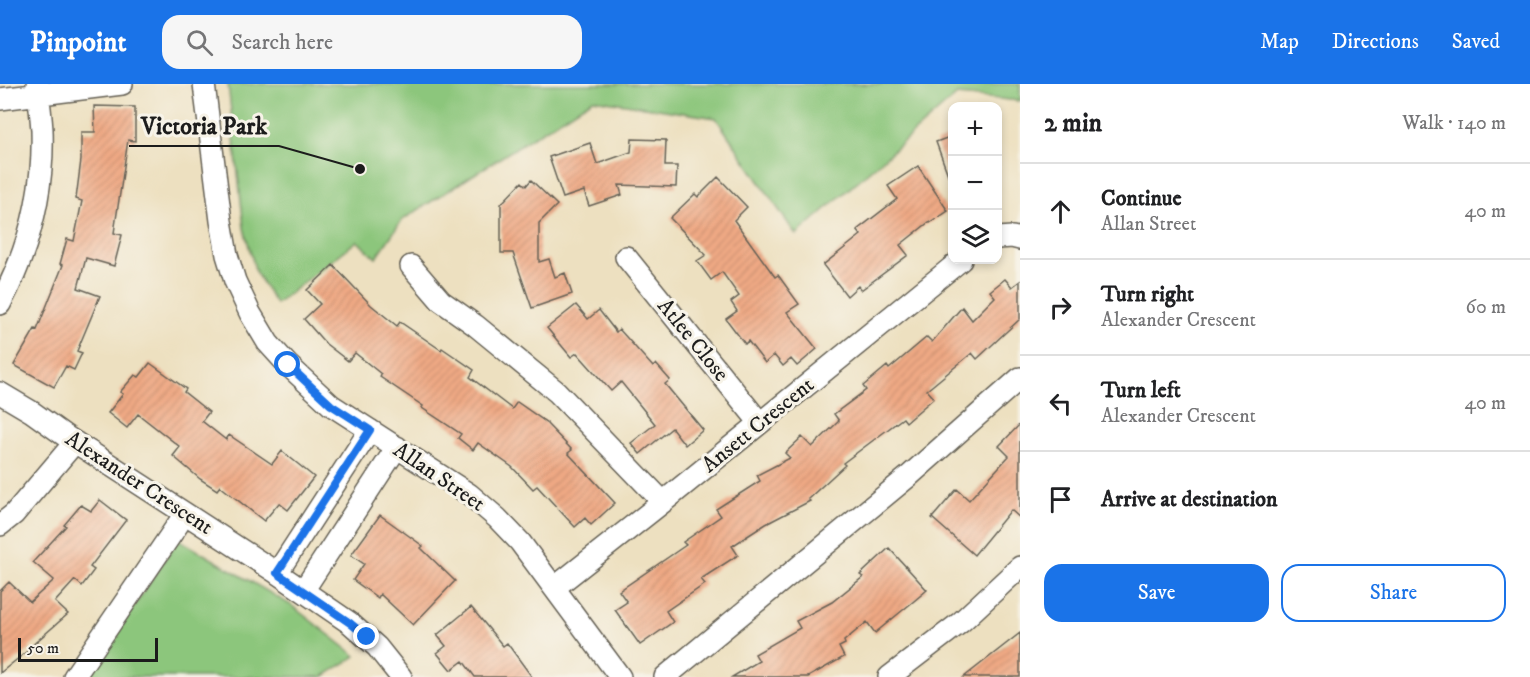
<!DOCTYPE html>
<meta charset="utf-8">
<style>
:root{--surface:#fff;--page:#f6f6f6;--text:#202124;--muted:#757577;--line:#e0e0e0;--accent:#1a73e8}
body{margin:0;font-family:"IM FELL DW Pica",serif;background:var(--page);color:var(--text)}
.controls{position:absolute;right:18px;top:18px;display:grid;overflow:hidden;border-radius:12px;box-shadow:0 3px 9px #0003}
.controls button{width:54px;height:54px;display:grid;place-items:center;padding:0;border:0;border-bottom:2px solid var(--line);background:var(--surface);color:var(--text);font:30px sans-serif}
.scale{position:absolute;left:18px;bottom:15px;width:140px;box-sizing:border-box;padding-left:6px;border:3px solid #1c1c1c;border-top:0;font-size:16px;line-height:21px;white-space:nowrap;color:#1c1c1c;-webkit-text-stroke:4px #f7f3e8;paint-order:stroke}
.stop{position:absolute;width:18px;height:18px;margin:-14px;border:4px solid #1a73e8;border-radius:50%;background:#fff}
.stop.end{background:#1a73e8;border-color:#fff;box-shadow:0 2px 6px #0008}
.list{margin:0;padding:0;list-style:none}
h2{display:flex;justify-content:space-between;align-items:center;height:78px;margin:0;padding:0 24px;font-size:26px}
h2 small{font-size:20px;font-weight:400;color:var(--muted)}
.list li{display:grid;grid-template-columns:39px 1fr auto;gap:18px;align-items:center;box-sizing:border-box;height:96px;padding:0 24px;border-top:2px solid var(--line)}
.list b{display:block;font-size:22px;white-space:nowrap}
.list p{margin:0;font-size:20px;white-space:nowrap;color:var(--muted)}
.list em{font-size:20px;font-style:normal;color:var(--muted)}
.actions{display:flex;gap:12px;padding:18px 24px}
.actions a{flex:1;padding:14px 0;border:2px solid var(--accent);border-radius:18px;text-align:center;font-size:21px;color:var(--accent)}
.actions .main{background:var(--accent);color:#fff}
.icon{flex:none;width:33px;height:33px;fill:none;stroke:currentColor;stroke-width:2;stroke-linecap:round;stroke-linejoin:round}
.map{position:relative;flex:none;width:1020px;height:593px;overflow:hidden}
header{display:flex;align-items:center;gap:36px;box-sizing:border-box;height:84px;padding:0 30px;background:var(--accent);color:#fff}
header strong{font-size:28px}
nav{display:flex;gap:33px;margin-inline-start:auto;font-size:21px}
.search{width:420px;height:54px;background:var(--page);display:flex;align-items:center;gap:15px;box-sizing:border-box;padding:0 21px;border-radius:18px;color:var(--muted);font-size:22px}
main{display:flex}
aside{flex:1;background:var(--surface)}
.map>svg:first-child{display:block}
.park{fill:#8cc67b;stroke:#54714c;stroke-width:1.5}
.building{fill:url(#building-hatch)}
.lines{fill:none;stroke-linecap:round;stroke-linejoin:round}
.minor-casing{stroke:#656155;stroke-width:24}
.minor{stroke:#fff;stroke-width:21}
.route{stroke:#1a73e8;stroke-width:8}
.labels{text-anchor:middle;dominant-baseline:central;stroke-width:6;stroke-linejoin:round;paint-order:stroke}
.street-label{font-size:22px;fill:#1c1c1c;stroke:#f7f3e8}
.leader{fill:none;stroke:#1c1c1c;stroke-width:2}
.callout-dot{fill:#1c1c1c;stroke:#f7f3e8;stroke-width:2}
.callout-label{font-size:24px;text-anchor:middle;font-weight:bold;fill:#1c1c1c;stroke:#f7f3e8;stroke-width:6;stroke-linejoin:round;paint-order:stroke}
</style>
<header>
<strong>Pinpoint</strong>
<div class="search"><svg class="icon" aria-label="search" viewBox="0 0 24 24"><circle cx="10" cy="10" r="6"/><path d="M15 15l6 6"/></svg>Search here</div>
<nav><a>Map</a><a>Directions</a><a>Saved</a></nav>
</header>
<main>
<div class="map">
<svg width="1020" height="593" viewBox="0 0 1020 593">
<defs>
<pattern id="building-hatch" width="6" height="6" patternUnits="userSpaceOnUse" patternTransform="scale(1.5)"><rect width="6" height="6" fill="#efa984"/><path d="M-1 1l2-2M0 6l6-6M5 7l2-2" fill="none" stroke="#cc9171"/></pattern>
</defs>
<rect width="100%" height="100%" fill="#f7f3e8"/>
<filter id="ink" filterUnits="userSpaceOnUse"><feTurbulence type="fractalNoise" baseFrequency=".0167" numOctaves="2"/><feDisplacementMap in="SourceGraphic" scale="12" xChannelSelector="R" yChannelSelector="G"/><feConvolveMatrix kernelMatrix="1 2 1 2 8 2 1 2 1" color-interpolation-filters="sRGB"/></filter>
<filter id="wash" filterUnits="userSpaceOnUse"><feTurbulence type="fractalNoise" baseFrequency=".008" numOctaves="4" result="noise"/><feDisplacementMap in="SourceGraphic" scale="24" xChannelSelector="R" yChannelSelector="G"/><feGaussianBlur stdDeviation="1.35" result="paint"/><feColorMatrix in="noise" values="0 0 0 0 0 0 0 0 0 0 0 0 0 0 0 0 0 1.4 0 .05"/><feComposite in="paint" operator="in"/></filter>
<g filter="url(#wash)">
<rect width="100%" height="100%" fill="#ede0c0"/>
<path class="park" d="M228,0H1020V17L957,11L796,151L716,34L593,15L402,136L376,174L357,157L276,220L256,189L244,144Z
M178,455L291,521L356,572L323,593H88Z"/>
<g id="blocks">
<path class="building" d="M94,22L135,23V57L128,56L114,149L122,151L114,182L86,174L78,204L100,212L77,267L82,269L74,286L66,282L54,303L14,281L35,245L37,246L63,181L60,180L67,155L74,157L82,117L76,115L81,76V48H95Z
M952,52V99H951L936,58Z
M632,55L666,56L665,82H677L676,103L619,101L622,111L589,122L584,107L563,114L549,73L590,59L597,80L631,68Z
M918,82L948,127L930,139L929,138L900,161L908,171L861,206L858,202L847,212L823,181L861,151L857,146L897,115L888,102Z
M718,93L747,123L734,136L775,193L778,191L799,220L787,228L817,265L797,282L791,275L783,282L774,271L765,279L748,257L745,260L726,235L737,227L731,218L739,212L722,188L711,196L697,177L706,171L670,134L695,110L698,113Z
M531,96L557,121L539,139V178L549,175L555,193L565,189L572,210L532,224L513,169H501V120L522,98L526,102Z
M333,181L371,221L397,242L400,238L441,266L442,264L474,286L470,293L512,325L517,318L547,339V340L572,366L568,369L615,419L591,441L585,434L575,443L537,402L533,405L512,383L478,359L473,366L458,354L461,350L422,324L423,322L380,293L381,290L355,269L348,277L326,260L304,235L320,220L307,206Z
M1005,195L1012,203L1020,197V235L977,275L972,269L927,306L934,314L906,338L903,334L843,379L845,381L808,415L810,417L766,440L732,462L738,471L701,495L705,500L666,527L673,538L640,561L615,526L627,518L619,507L686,461L683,458L721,432L716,425L760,397L757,391L790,374L785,369L802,353L812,363L839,337L834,330L866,306L863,302L887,282L889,285L927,253L932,258L962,223L972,236L995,213L990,207Z
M576,221L588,235L599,226L616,248L619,245L653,283L656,280L670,296L665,300L703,346L685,361L672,344L640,370L631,359L655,340L621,298L611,307L577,269L571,273L547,244Z
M150,279L186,305L184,308L209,328L202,337L226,356L229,351L272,380L282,367L314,393L288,426L279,419L264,437L220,402L217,406L200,395L173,372L180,363L138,330L127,344L108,329L123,310L120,308L135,291L139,293Z
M1020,340V434L1011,426L974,471L932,434L957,405L969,416L1009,372L999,362Z
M100,416L126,436L90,483L94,486L82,502L75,496L55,518L68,530L29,564L30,565L0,589V507L9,498L30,518L54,496L33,478L66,442L64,441L81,421L91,427Z
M380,431L423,462L421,464L455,497L413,541L380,510L378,514L353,496L364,480L351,471Z
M889,464L927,506L914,517L875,549L867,538L844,557L845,560L839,563L844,573L808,593H732L759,577L755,570L800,544L796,537L832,518L863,493L860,491Z
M471,523L503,562L507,559L532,593H475L463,577L451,586L437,569L446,562L437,551Z
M1020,549V593H964Z"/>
</g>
</g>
<g filter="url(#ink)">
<use href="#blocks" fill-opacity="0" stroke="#656155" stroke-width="1.5"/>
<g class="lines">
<g class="minor-casing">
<path id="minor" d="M204,0L221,137L227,171L235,197L250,229L268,259L288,281L331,321L469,410L497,434L520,458L620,593
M0,15L122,0
M998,154L1012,153L1020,155
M626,173L760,339
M411,182L441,217L475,241L557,308L663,418
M0,220C29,166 44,107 42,46C41,31 39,15 37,0
M0,309L32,328L64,351L277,489L350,539L377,563L401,593
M0,441L14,430L75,358
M277,489L370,346
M554,504L663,418L961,176
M303,507L397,363
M74,593L185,430
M665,593L909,392L1020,294
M889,593L961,538L1020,483"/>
</g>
<use href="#minor" class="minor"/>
</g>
</g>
<g class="lines" filter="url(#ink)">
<path class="route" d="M288,281L331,321L370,346L277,489L350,539L367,553"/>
</g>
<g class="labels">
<g class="street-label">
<text transform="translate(693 256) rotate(51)">Atlee Close</text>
<text transform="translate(758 341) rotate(-39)">Ansett Crescent</text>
<text transform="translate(439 393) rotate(34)">Allan Street</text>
<text transform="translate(139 399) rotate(33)">Alexander Crescent</text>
</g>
</g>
<path class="leader" d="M360 85L279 62H129"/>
<circle class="callout-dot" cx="360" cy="85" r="6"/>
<g class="callout-label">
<text x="204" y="50">Victoria Park</text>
</g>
</svg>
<div class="controls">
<button>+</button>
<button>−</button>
<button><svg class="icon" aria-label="layers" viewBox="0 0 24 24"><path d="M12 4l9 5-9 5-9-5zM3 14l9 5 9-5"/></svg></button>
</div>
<div class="scale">50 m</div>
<div class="stop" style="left:288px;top:281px"></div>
<div class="stop end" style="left:367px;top:553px"></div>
</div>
<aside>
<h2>2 min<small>Walk · 140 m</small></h2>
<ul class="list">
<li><svg class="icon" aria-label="ahead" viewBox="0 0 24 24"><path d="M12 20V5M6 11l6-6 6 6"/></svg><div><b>Continue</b><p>Allan Street</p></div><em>40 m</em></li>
<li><svg class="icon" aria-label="right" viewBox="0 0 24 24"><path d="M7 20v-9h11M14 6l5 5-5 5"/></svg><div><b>Turn right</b><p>Alexander Crescent</p></div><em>60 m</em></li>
<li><svg class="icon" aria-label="left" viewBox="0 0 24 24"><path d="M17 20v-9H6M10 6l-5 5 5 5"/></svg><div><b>Turn left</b><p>Alexander Crescent</p></div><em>40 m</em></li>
<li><svg class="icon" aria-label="arrive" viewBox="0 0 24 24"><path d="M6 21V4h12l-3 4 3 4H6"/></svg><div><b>Arrive at destination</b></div></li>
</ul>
<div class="actions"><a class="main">Save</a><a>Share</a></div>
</aside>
</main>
